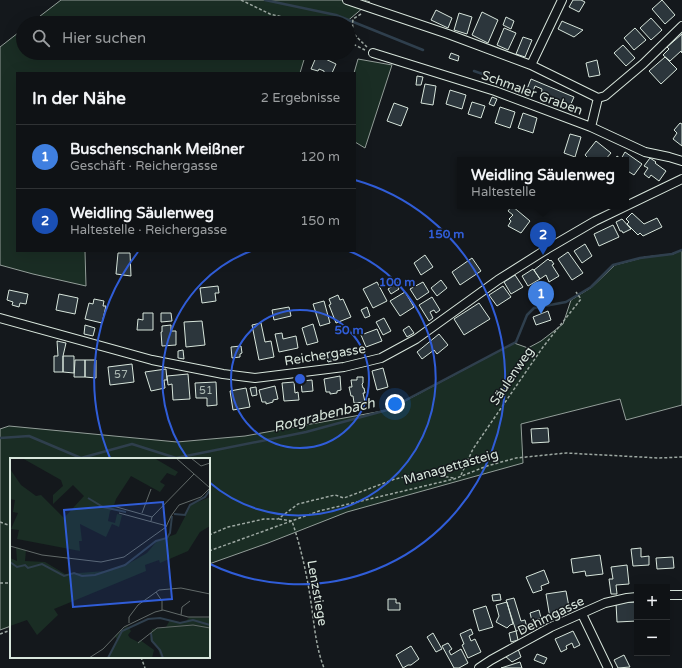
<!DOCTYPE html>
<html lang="de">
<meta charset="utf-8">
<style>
:root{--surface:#0f1215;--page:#181b1e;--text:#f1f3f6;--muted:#9b9ea0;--line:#2f3234;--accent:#d93025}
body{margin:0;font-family:"Varela Round",sans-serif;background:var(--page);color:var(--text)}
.controls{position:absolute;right:12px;bottom:12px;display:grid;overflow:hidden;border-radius:0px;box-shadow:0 4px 16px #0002}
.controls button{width:36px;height:36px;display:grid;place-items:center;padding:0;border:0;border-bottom:1px solid var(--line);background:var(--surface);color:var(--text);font:20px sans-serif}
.you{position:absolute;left:395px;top:404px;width:14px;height:14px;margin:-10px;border:3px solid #fff;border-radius:50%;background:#1a73e8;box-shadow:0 0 0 6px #1a73e833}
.badge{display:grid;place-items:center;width:26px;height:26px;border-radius:50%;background:var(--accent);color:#fff;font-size:13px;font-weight:700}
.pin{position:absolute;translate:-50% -33px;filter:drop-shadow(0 1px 2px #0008)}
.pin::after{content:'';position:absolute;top:21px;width:14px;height:12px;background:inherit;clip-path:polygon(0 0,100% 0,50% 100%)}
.popup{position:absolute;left:457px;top:157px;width:172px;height:52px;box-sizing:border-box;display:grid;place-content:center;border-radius:0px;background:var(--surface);filter:drop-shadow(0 1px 3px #0005);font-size:13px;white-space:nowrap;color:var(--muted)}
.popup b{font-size:15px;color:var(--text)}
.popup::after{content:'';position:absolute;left:50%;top:100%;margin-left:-8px;border:8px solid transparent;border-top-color:var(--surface)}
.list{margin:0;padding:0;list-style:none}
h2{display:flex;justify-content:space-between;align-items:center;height:52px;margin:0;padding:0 16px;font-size:17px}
h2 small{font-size:13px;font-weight:400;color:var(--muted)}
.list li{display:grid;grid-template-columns:26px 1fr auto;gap:12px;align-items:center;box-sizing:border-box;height:64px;padding:0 16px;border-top:1px solid var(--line)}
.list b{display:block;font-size:15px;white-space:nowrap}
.list p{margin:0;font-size:13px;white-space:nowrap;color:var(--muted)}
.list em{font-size:13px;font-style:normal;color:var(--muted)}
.icon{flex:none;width:22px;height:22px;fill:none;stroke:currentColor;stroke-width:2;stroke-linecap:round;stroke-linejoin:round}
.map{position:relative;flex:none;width:682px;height:668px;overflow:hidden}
.search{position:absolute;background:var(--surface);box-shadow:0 4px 16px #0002;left:16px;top:16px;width:340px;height:44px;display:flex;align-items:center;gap:10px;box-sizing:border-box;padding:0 14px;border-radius:22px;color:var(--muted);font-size:15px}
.panel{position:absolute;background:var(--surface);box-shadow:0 4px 16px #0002;left:16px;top:72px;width:340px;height:180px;border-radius:0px}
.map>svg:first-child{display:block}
.green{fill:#1a2d24;stroke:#939e99}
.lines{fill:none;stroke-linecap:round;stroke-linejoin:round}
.stream{stroke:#2f3f4d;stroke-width:2.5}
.building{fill:#2c363c;stroke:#d8e6dc}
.minor-casing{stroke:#d8e6dc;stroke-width:10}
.path{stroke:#9da8a2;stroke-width:1.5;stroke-dasharray:3 2;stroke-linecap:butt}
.minor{stroke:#14181c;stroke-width:8}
.ring{fill:none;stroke:#305dd8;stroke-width:2}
.labels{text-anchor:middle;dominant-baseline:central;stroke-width:3;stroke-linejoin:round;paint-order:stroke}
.number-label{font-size:11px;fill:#adbab4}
.street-label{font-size:13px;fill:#d8e6dc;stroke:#14181c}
.water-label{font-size:14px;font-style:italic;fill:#d8e6dc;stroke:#14181c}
.inset-river{fill:none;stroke:#2f3f4d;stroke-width:2}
.inset-road{fill:none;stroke:#626a69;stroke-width:1}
.view{fill:#305dd8;fill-opacity:0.15;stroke:#305dd8;stroke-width:2}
.inset-edge{fill:none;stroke:#d8e6dc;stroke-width:2}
.centre{fill:#305dd8;stroke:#14181c;stroke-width:2}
.ring-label{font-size:12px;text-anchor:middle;font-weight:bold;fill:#305dd8;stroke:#14181c;stroke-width:3;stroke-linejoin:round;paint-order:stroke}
</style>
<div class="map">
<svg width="682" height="668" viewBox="0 0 682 668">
<rect width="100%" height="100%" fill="#14181c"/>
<path class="green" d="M61,0H364L370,2L345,23H31Z
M23,29V53H306L300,73H17V251H85L86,286L33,274L0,265V47Z
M358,59L392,65L365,148L355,142V73H354Z
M682,250V405L626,420L620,399L521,424L523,463L347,512L268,543L209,564V459H11V626L0,630V429L9,426L177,442L245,436L388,410L514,343L528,348L541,341L563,324L571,300L592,287L615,265L645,257L673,254Z"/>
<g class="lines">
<path class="stream" d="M265,0L336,15L423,50
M474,71L520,87
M0,438L29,436L81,458L132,444L176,458L306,432L387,410L516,342L527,315L534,308L566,302L591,287L613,265L640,258L672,254L682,250"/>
</g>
<path class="building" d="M573,0H581L585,2L579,12L569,7Z
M662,0L675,15L665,24L652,9Z
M436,10L452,18L448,28L431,20Z
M482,12L498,20L488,43L472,35Z
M459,13L472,17L467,34L454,30Z
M506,17L514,21L511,29L503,25Z
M651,18L662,30L651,40L640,28Z
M562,21L564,22L583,30L574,37L558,29Z
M504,28L516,33L508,50L497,45Z
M635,28L646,40L634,50L624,38Z
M682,34V53L681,51L670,61L663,55L669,49L667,47Z
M523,37L532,40L525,57L516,54Z
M623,45L635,58L626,66L614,53Z
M451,53L459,56L458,61L449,58Z
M317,55L336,64L332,73H324V71L319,69L318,71L311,69Z
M665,57L677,69L661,84L649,71Z
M597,60L600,75L589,77L586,63Z
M417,76L423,77L421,85H416Z
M531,79L574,97L570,106L541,95L542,89L535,86L533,91L527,89Z
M425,84L436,86L433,105L421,103Z
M450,90L466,95L462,109L446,104Z
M492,97L497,99L494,106L489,104Z
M472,102L485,106L481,118L468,114Z
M394,103L408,108L401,126L387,121Z
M500,107L515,112L510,128L495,123Z
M523,113L537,118L533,133L518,128Z
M680,123L682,124V146L673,139L677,133L674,130Z
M570,134L581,137L575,157L564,153Z
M596,141L611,153L605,160H590L585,155Z
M625,152L642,164L634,175L626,170V160H615L617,156L621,159Z
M650,158L656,162L655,163L666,171L659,181L651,175L649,178L644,174L648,168L644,166Z
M512,206L530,221L521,233L508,226L511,221L509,219L513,215L508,211Z
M632,213L644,224L657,218L662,227L643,236L640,233L638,235L627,224L629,222L626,219Z
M622,219L631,229L623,233L622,231H620L616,222Z
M613,225L619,237L599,246L594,234Z
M585,244L592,256L582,263L574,251Z
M568,252L583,273L572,280L558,259Z
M118,253H130L131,276L116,274Z
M425,255L433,267L421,275L414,263Z
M472,258L481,271L460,285L452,272Z
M548,259L550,261L551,260L554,264L552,265L559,276L549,282L546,275L540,279L534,270Z
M533,269L540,279L528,286L522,276Z
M515,275L523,287L511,294L504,282Z
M441,280L447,288L437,296L431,288Z
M377,282L387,301L373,308L363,289Z
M423,282L429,292L417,300L410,289Z
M396,284L399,289L391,294L388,289Z
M218,286L219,293H215L216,301L202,303L200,288Z
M503,286L511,297L497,306L489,295Z
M9,290L28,294L26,304L20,303L19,307L12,305L13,302L7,300Z
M405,292L414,307L400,316L390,301Z
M59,294L78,298L75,314L56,310Z
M338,295L340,300L343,299L351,317L336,323L329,305L331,304L329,299Z
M432,297L440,310L436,313L434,310L430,312L433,318L429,321L419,305Z
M94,299L104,301L103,306H106L102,323L85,319L89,303L93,304Z
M324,301L330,323L320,326L313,304Z
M479,303L490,319L464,335L454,319Z
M289,307L291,316L274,320L272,310Z
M367,307L370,316L365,318L361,310Z
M548,311L551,320L536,325L533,317Z
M143,313H153V330H137L138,319L143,320Z
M161,313H171L172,321L161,322Z
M384,318L391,331L383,335L376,322Z
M202,321L205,345L186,347L184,322Z
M261,323L265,342L271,341L274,357L259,360L252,325Z
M313,324L318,342L307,345L302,328Z
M85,325L95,328L93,336L84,334Z
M171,325V331H176V345L162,346L161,332H162V326Z
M409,326L414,333L407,337L403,330Z
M377,329L382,341L366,347L361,335Z
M282,333L283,339L296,336L298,348L279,352L275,334Z
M439,334L448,345L437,354L434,350L422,359L417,352Z
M57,341L66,343L63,356V372H54V356H58Z
M241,346L242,353L240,354V357L232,358L231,347Z
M183,350L184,359L178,358V351Z
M333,352L335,360L328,362L326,354Z
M63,356H74V373L63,372Z
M75,360H85V377H74Z
M85,360H96V378L85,377Z
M132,364L134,382L110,385L108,367Z
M383,368L388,387L377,390L372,371Z
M166,369L167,380H164L165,388L151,391L145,372Z
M188,374L190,399L173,400L172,384L168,385L167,376Z
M340,376L341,390L337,391V393L330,394V392H326L324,379Z
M357,377H363V383L362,384L363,388H364L365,393H363L365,402L354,403L353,396H351L349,387H352L351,380H357Z
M312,380L313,391L302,392L301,381Z
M216,382L217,405L207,406V398H196L195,383Z
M294,382L295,393L298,392L299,400L284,401L282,383Z
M275,386L278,399L273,400V402L266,404V402H262L259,390Z
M256,387L257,395L252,396L250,388Z
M246,388L250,407L233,410L230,391Z
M548,428L549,442L532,443L531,429Z
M641,548V557L649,556V565L633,566L631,549Z
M600,555L603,574L586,576L585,571L573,573L571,559Z
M673,557L674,568L657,569L656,558Z
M627,565L629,584L616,585L617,594H611L609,579H613L611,567Z
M544,570L549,583L541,586L542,590L533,593L526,577Z
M566,591L569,607L562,608V612L556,613L557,617L550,618L546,594Z
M500,594L501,600L493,601L492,595Z
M514,598L521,621L525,620L527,628L516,631L506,600Z
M388,599H396V603H400V610H388Z
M507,602L513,624L510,625L507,628L496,622L499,616L496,605Z
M636,602L637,621L617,622L616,603Z
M486,606L493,627L479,631L473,610Z
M539,610L541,618L532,621L530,613Z
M471,629L473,634L469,636L471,641L475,639L481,652L468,658L462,645L464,644L460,634Z
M516,631L518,640L511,642L509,633Z
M573,631L580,645L574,648L572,643L566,646L567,649L561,652L555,639Z
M433,633L442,649L436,652L427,637Z
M448,643L452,649L449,651L451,655L461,649L468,663L459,668H454L442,646Z
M411,646L419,659L411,665H408L403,668L396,655Z
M518,649L521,657L512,662L505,656Z
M537,654L547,658L544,664L534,660Z
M624,655L630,667L618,668L614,660Z
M520,662L522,668H501Z"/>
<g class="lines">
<g class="minor-casing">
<path id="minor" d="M347,0L448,34L531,65L598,98
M373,53L495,91L591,127L645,152L669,157L682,161
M531,65L562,0
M591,127L598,98L605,96L643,64L682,26
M0,318L152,360L223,374L255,378L344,367L381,358L416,339L498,280L547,249L595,221L682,179
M667,595H682
M582,614L608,668
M479,668L491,660L551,627L605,603L627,598L637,597"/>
</g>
<path class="path" d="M241,0L270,14L307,23
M361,14L353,19C351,35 357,37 367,47
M349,42L365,50
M461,475L473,449L543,347L581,299L576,292
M279,519L292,521C300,545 306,570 310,596C314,620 315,645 324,668
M0,522L11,526
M209,535L228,527L264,519H278L298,504L335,495L344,498L395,479L423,473L454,478
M209,551L319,511L454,479L487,466L516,458L566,453L659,458L682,457
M0,583H11
M0,634L11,630
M141,657L145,668"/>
<use href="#minor" class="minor"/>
</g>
<g class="ring">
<circle cx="300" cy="379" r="69"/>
<path d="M188 459A137 137 0 0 1 251 251M349 251A137 137 0 1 1 209 482"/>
<path d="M110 458A206 206 0 0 1 138 252M355 180A206 206 0 1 1 210 564"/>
</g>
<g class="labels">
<g class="number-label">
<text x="121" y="374">57</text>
<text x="206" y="390">51</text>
</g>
<g class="street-label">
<text transform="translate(532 93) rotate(20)">Schmaler Graben</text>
<text transform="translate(325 355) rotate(-9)">Reichergasse</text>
<text transform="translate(512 376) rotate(-56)">Säulenweg</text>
<text transform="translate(451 467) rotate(-16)">Managettasteig</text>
<text transform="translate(317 593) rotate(80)">Lenzstiege</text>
<text transform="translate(551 616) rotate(-26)">Dehmgasse</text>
</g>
<g class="water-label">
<text transform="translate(324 415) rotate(-14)">Rotgrabenbach</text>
</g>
</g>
<g transform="translate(10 458)">
<rect width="200" height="200" fill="#14181c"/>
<path d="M12,0H144L168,14L165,18L157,15L150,24L155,27L150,34L121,18L106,41L104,47L108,48L100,53L98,63L105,65L107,56L112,57L109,69L102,66L96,79L70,66L72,83H69L70,93L7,81L9,72L1,71L8,55L3,54L5,42L0,41V11L11,27L26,38L31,37L54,60L74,38L63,27L43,46V37L53,28L51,22ZM200,39V68L190,74L178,93L150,105L149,102L135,107L136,113L44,151L48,157L27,177L17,162L0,168V100L7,103L6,89L16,92L15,103L35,104L55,116L95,113L116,107L137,95L147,83L166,76L181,47ZM180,159L200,160V200H151L147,188L140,182L142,171L156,169L160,162L174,165ZM117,168L121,173L118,177L120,180L128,184L130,182L144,192L142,200H97L108,183L105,178Z" fill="#1a2d24"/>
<path class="inset-river" d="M78,40L93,49L116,54M164,56L175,57L180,47L195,39L200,32M0,104L7,109L15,107L18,110L32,106L54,118L64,115L72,118L85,117L115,107L146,83L157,80L160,75L162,58M141,175L142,183L150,192L153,200M98,200L112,173L138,161L150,160L170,165L183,162L200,167"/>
<path class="inset-road" d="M181,0L191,8L200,5M103,48L142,59M109,55L157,68M132,55L141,31M141,63L142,59L184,16M0,88L32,97L91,104L114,99L156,69L161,58L169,47L191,39L200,30L166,0M146,134L152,143V152M171,157L172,149L180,143M119,165V159L128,147L149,132L171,130L200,136M128,185L147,170L183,167L200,170M79,200L93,191L114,169L145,154L153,152L178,159H200"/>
<path class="view" d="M153,44L162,141L63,149L54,52Z"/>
<rect width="200" height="200" class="inset-edge"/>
</g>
<circle cx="300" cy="379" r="6" class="centre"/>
<g class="ring-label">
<text x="446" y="238">150 m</text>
<text x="397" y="286">100 m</text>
<text x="349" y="334">50 m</text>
</g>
</svg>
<div class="controls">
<button>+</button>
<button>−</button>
</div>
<div class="you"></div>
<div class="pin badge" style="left:541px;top:314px;background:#3f7fe0">1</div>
<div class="pin badge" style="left:543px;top:255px;background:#1a4fb4">2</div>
<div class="popup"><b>Weidling Säulenweg</b>Haltestelle</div>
<div class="search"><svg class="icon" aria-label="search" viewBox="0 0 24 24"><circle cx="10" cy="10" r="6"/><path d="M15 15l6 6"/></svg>Hier suchen</div>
<section class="panel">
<h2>In der Nähe<small>2 Ergebnisse</small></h2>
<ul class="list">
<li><span class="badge" style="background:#3f7fe0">1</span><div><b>Buschenschank Meißner</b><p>Geschäft · Reichergasse</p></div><em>120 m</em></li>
<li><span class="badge" style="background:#1a4fb4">2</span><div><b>Weidling Säulenweg</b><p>Haltestelle · Reichergasse</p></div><em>150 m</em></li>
</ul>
</section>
</div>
